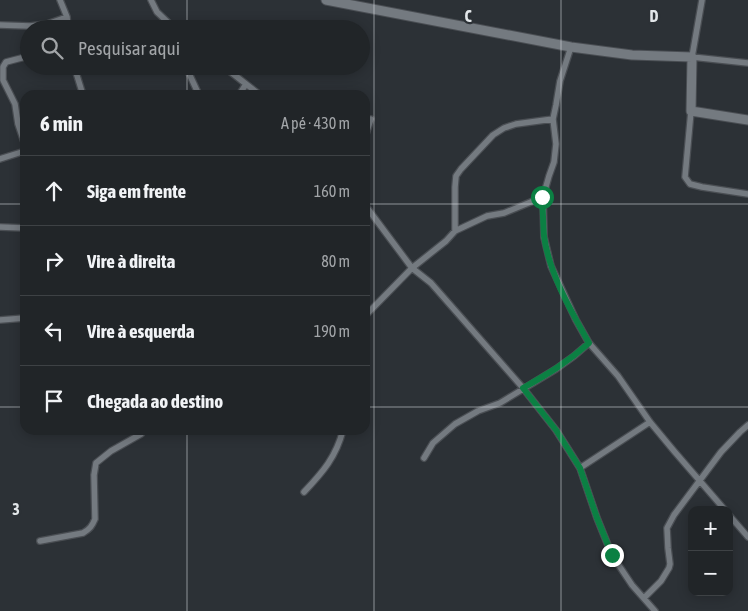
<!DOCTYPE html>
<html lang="pt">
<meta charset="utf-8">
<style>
:root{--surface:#212528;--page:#292d30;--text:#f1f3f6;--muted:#a2a5a8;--line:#3e4245}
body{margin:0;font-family:"Asap Condensed",sans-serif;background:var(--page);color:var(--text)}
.controls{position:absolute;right:15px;bottom:15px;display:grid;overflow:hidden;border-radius:10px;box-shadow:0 2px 12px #0003}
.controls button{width:45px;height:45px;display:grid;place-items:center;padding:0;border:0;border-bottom:1px solid var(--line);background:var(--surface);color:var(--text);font:25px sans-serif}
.stop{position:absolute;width:15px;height:15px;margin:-11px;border:4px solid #0b8043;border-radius:50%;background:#fff}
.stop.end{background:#0b8043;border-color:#fff;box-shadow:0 1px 5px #0008}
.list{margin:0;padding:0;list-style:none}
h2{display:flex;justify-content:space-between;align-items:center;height:65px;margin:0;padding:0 20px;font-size:21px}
h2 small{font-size:16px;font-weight:400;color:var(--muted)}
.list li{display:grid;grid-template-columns:32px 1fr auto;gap:15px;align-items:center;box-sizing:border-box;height:70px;padding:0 20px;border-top:1px solid var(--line)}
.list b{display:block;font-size:19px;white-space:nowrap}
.list em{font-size:16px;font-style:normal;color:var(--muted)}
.icon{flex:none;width:28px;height:28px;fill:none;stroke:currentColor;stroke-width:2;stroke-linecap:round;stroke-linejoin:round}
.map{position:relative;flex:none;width:748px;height:611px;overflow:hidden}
.search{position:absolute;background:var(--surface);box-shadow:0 2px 12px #0003;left:20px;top:20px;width:350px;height:55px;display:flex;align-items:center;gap:12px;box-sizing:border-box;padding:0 18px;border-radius:28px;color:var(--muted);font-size:19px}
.panel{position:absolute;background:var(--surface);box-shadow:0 2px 12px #0003;left:20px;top:90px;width:350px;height:345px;border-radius:15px}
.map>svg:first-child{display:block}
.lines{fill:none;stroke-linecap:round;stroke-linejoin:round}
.street-casing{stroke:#4a4e53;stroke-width:8}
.secondary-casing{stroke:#4a4e53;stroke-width:11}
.street{stroke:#747a80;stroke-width:5.5}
.secondary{stroke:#747a80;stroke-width:9}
.route{stroke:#0b8043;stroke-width:6}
.grid{fill:none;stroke:#e2e6e9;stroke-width:1;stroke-opacity:0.55}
.grid-label{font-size:16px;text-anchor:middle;font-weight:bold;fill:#e2e6e9;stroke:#2c3136;stroke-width:4.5;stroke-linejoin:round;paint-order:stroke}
</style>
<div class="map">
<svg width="748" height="611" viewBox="0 0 748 611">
<rect width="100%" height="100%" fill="#2c3136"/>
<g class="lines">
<g class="street-casing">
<path id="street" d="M60,0L67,17L68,29
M151,0L157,12L175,29
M702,0L692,57L748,63
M0,25L30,26L47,24L67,17
M571,47L560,81L556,105L553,119L556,144L554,162L549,176L543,197L544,237L551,266L576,320L589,343L618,376L650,422L674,451L725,510
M74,66L83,95
M188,66L187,69L199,95
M223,66L260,95
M239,95L246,84
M691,111L685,177L690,184L702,187L748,194
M365,137L371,119
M25,145L18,124L15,104L3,80V67L6,62L29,56
M0,159L25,151
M365,205L412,268L431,283L523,388L556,430L580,468L597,518L612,555L632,585L655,611
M0,227L25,228
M455,231V187L456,176L461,169L493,135L504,128L516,124L553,119
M365,316L412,268L446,241L455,231L487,216L504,213L543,197
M0,320L25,318
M424,458L433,443L455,424L478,411L500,403L556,369L574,356L589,343
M580,468L650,422
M304,492C323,472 336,457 343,430
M729,515L748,537
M40,541L83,533C90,529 92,526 95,519L94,475L96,463L111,451L141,434L144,430
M644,598L661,581L669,568L670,564L668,548L667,528L674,515L721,452L740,432L748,425"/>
</g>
<g class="secondary-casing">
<path id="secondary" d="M326,0L571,47L632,55L692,57L691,111L748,120"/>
</g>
<use href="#street" class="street"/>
<use href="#secondary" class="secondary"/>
</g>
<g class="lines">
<path class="route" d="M542,197C543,210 543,223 544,236C549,273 571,311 589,343C568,362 548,374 523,388L556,430L580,468L597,518L612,555"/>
</g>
<path class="grid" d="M187,0V29M374,0V611M561,0V611M187,66V95M0,204H25M365,204H748M0,407H25M365,407H748M187,430V611"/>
<g class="grid-label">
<text x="468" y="22">C</text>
<text x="654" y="22">D</text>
<text x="16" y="515">3</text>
</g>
</svg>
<div class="controls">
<button>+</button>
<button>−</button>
</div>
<div class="stop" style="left:542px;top:197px"></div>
<div class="stop end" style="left:612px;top:555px"></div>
<div class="search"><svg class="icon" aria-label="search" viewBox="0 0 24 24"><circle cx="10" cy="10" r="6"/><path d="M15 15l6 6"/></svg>Pesquisar aqui</div>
<section class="panel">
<h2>6 min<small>A pé · 430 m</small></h2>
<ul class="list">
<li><svg class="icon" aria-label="ahead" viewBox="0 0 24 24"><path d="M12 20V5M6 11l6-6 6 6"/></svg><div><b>Siga em frente</b></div><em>160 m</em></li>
<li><svg class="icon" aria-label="right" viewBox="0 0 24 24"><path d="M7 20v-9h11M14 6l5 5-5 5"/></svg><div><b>Vire à direita</b></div><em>80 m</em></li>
<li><svg class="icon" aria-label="left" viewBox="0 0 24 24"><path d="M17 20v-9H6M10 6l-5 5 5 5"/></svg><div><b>Vire à esquerda</b></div><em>190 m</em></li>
<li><svg class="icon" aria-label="arrive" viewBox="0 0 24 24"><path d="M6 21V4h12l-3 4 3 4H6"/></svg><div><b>Chegada ao destino</b></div></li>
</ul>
</section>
</div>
